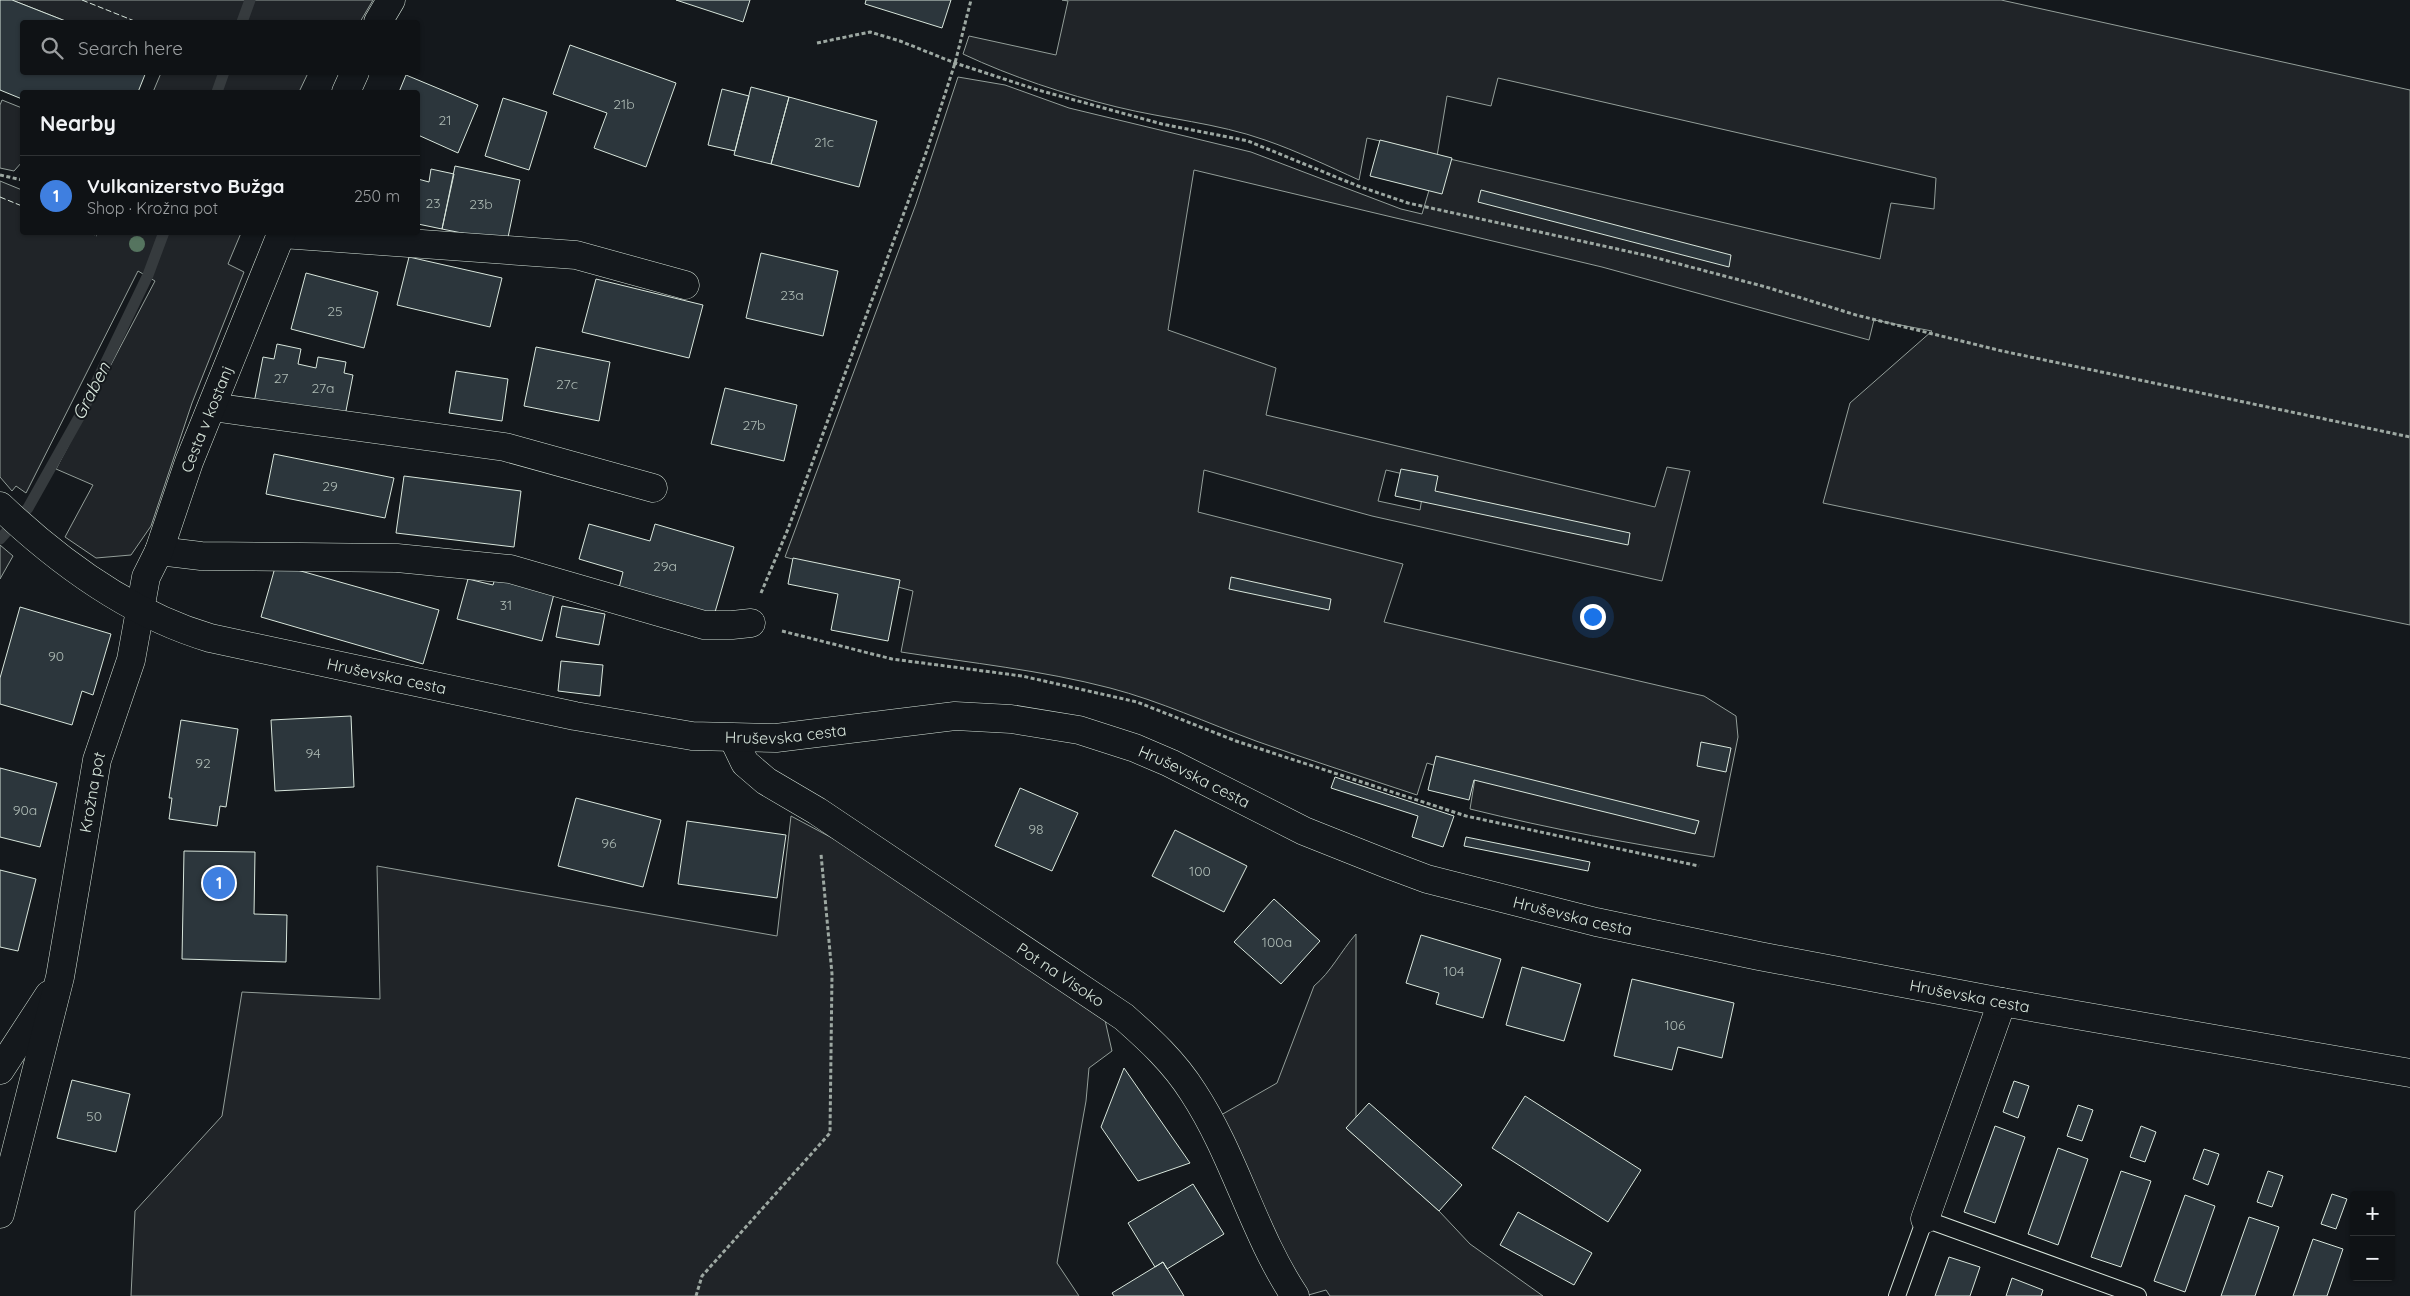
<!DOCTYPE html>
<meta charset="utf-8">
<style>
:root{--surface:#0f1215;--page:#181b1e;--text:#f1f3f6;--muted:#9b9ea0;--line:#2f3234;--accent:#ffb74d}
body{margin:0;font-family:Quicksand,sans-serif;background:var(--page);color:var(--text)}
.controls{position:absolute;right:15px;bottom:15px;display:grid;overflow:hidden;border-radius:5px;box-shadow:0 1px 4px #0004}
.controls button{width:45px;height:45px;display:grid;place-items:center;padding:0;border:0;border-bottom:1px solid var(--line);background:var(--surface);color:var(--text);font:25px sans-serif}
.you{position:absolute;left:1592px;top:616px;width:18px;height:18px;margin:-12px;border:4px solid #fff;border-radius:50%;background:#1a73e8;box-shadow:0 0 0 8px #1a73e833}
.badge{display:grid;place-items:center;width:32px;height:32px;border-radius:50%;background:var(--accent);color:#fff;font-size:16px;font-weight:700}
.pin{position:absolute;translate:-50% -50%;border:2px solid #fff;box-shadow:0 1px 5px #0006}
.list{margin:0;padding:0;list-style:none}
h2{display:flex;justify-content:space-between;align-items:center;height:65px;margin:0;padding:0 20px;font-size:21px}
h2 small{font-size:16px;font-weight:400;color:var(--muted)}
.list li{display:grid;grid-template-columns:32px 1fr auto;gap:15px;align-items:center;box-sizing:border-box;height:80px;padding:0 20px;border-top:1px solid var(--line)}
.list b{display:block;font-size:19px;white-space:nowrap}
.list p{margin:0;font-size:16px;white-space:nowrap;color:var(--muted)}
.list em{font-size:16px;font-style:normal;color:var(--muted)}
.icon{flex:none;width:28px;height:28px;fill:none;stroke:currentColor;stroke-width:2;stroke-linecap:round;stroke-linejoin:round}
.map{position:relative;flex:none;width:2410px;height:1296px;overflow:hidden}
.search{position:absolute;background:var(--surface);box-shadow:0 1px 4px #0004;left:20px;top:20px;width:400px;height:55px;display:flex;align-items:center;gap:12px;box-sizing:border-box;padding:0 18px;border-radius:5px;color:var(--muted);font-size:19px}
.panel{position:absolute;background:var(--surface);box-shadow:0 1px 4px #0004;left:20px;top:90px;width:400px;height:145px;border-radius:5px}
.map>svg:first-child{display:block}
.green{fill:#202428;stroke:#939e99;fill-rule:evenodd}
.lines{fill:none;stroke-linecap:round;stroke-linejoin:round}
.stream{stroke:#363b3e;stroke-width:11}
.building{fill:#2c363c;stroke:#d8e6dc}
.service-casing{stroke:#d8e6dc;stroke-width:18}
.minor-casing{stroke:#d8e6dc;stroke-width:29}
.tertiary-casing{stroke:#d8e6dc;stroke-width:29}
.path{stroke:#9da8a2;stroke-width:3;stroke-dasharray:4 2.5;stroke-linecap:butt}
.service{stroke:#14181c;stroke-width:16}
.minor{stroke:#14181c;stroke-width:28}
.tertiary{stroke:#14181c;stroke-width:28}
.fence{stroke:#d8e6dc;stroke-width:1;stroke-dasharray:6 2.5;stroke-linecap:butt}
.tree{fill:#55745f}
.labels{text-anchor:middle;dominant-baseline:central;stroke-width:4;stroke-linejoin:round;paint-order:stroke}
.number-label{font-size:14px;fill:#adbab4}
.street-label{font-size:16px;fill:#d8e6dc;stroke:#14181c}
.water-label{font-size:18px;font-style:italic;fill:#d8e6dc;stroke:#14181c}
</style>
<div class="map">
<svg width="2410" height="1296" viewBox="0 0 2410 1296">
<rect width="100%" height="100%" fill="#14181c"/>
<path class="green" d="M12,0H373L360,22H68Z
M1062,0H2001L2410,90V625L1823,503L1850,403L1932,331L1874,320L1869,340L1602,267L1194,170L1168,330L1276,368L1266,415L1655,507L1667,467L1690,471L1662,581L1372,516L1204,470L1198,512L1403,564L1384,622L1704,696L1736,716L1738,737L1714,857C1632,844 1551,829 1470,809L1475,778L1427,763L1417,795C1363,777 1309,760 1256,741C1207,723 1160,701 1110,688C1041,670 971,663 901,652L913,591L785,557L916,204L958,77L1005,85L1069,108L1251,152L1401,209L1422,214L1435,170L1424,151L1367,138L1359,180C1328,166 1297,151 1265,140C1217,123 1166,119 1117,107C1064,94 1012,77 963,54L969,36L1056,55L1068,1ZM1498,78L1936,178L1934,209L1891,203L1880,259L1437,156L1447,96L1491,106ZM1386,470L1425,479L1420,510L1378,501Z
M161,73V72L308,73L299,92H153Z
M2,100L22,108V162L14,171L0,168V105Z
M0,181L22,190V232L241,233L228,264L244,272L192,403L151,526L131,555L96,558L65,537L93,485L56,469L155,281L138,271L26,493L16,486L12,491L0,477Z
M0,545L13,556L0,579Z
M791,816L849,847L1105,1020L1112,1051L1089,1068L1086,1101L1057,1263L1079,1296H131L135,1211L222,1116L242,992L380,999L377,866L777,936Z
M1356,934V1118L1346,1128L1439,1211L1470,1244L1543,1296H1330L1326,1290L1305,1296L1221,1115L1277,1083L1314,986C1331,972 1341,951 1356,934Z"/>
<g class="lines">
<path class="stream" d="M242,22L250,0
M217,92L224,72
M0,539L28,508L82,412L148,275L164,232"/>
</g>
<path class="building" d="M0,0H12L68,22H22V72H146L138,92H22V99L0,90Z
M676,0H750L743,22Z
M866,0H951L942,28L865,4Z
M570,45L676,83L646,167L594,148L607,113L553,94Z
M406,75L478,105L458,153L418,135V92H399Z
M751,87L789,97L771,164L734,155Z
M722,89L749,96L735,151L708,145Z
M789,97L877,121L859,187L771,164Z
M503,98L547,112L529,170L485,156Z
M1380,140L1452,158L1442,194L1370,176Z
M455,166L520,180L507,242L442,229Z
M431,169L454,174L442,229L418,224V179L429,182Z
M1481,190L1731,255L1729,267L1478,202Z
M761,253L838,271L823,336L746,318Z
M409,257L502,278L490,327L397,305Z
M306,273L378,292L364,348L291,329Z
M596,279L703,305L689,358L582,332Z
M277,344L301,349L298,364L316,368L318,357L346,362L344,373L353,375L344,421L254,403L263,357L274,359Z
M536,347L610,362L599,421L524,406Z
M456,371L508,379L502,421L449,413Z
M725,388L797,405L784,461L711,444Z
M274,454L394,478L385,518L266,494Z
M1401,469L1438,476L1435,491L1630,533L1628,545L1395,496Z
M404,476L521,491L514,547L396,533Z
M589,524L650,541L655,524L734,547L713,619L618,592L623,572L579,559Z
M793,558L900,580L888,641L831,630L838,594L788,584Z
M276,564L439,610L423,664L261,617Z
M496,575L555,590L542,641L457,619L468,579L493,585Z
M1231,577L1331,599L1329,610L1229,589Z
M562,606L605,614L599,645L556,637Z
M20,607L111,634L93,695L82,691L72,725L0,704V678Z
M561,661L603,665L600,696L558,691Z
M351,716L354,787L275,791L271,720Z
M181,720L238,729L226,807L220,806L217,826L169,819L172,798H169Z
M1701,742L1731,748L1726,772L1697,766Z
M1436,756L1699,821L1695,834L1474,780L1469,800L1428,790Z
M0,768L57,783L40,847L0,837Z
M1335,777L1454,816L1443,847L1412,837L1418,816L1331,788Z
M1020,788L1078,813L1052,871L995,846Z
M576,798L661,820L643,887L558,866Z
M687,821L786,835L777,898L678,884Z
M1175,830L1247,866L1224,912L1152,876Z
M1466,837L1590,862L1588,871L1464,846Z
M184,851L255,852L254,914L287,915L286,962L182,959Z
M0,870L36,879L18,951L0,947Z
M1274,899L1320,941L1281,984L1234,942Z
M1421,935L1501,959L1483,1018L1436,1004L1439,993L1406,983Z
M1522,967L1581,984L1564,1041L1506,1025Z
M1632,979L1734,1003L1722,1058L1678,1047L1672,1070L1614,1056Z
M1124,1068L1190,1163L1138,1181L1101,1127Z
M72,1080L130,1094L116,1152L57,1138Z
M2014,1081L2029,1086L2018,1118L2003,1112Z
M1525,1096L1641,1170L1608,1222L1492,1148Z
M1369,1103L1462,1185L1439,1211L1346,1128Z
M2078,1105L2093,1110L2082,1141L2067,1136Z
M1995,1126L2025,1137L1995,1223L1964,1212Z
M2141,1126L2156,1132L2145,1162L2130,1157Z
M2058,1148L2088,1159L2058,1245L2028,1234Z
M2204,1149L2219,1154L2208,1185L2193,1179Z
M2121,1171L2151,1181L2121,1267L2091,1257Z
M2268,1171L2283,1176L2272,1207L2257,1202Z
M1193,1184L1224,1234L1167,1269L1163,1262L1155,1267L1128,1223Z
M2332,1194L2347,1199L2336,1229L2321,1224Z
M2185,1195L2215,1206L2185,1292L2154,1281Z
M1518,1212L1592,1253L1574,1285L1500,1245Z
M2249,1217L2279,1227L2255,1296H2221Z
M2313,1239L2343,1249L2327,1296H2293Z
M1949,1257L1980,1267L1970,1296H1935Z
M1163,1262L1184,1296H1114L1112,1293Z
M2012,1278L2043,1290L2041,1296H2006Z"/>
<g class="lines">
<g class="service-casing">
<path id="service" d="M1897,1296L1925,1219L2138,1296"/>
</g>
<g class="minor-casing">
<g id="minor">
<path d="M378,22L391,0"/>
<path d="M346,92L355,72"/>
<path d="M282,234L576,255L685,285"/>
<path d="M212,407L505,447L653,488"/>
<path d="M159,551L201,556L397,558L510,569L704,625H732L751,623"/>
<path id="s1" d="M733,738L745,763L766,781L817,811L1124,1017C1150,1040 1174,1062 1193,1092C1235,1156 1253,1233 1295,1296"/>
<path d="M0,1070L49,995"/>
<path id="s2" d="M0,1214L60,977L97,760L131,660L146,577L159,551L189,462L282,232"/>
<path d="M1925,1219L2002,1002"/>
</g>
</g>
<g class="tertiary-casing">
<g id="tertiary">
<path id="s3" d="M0,506C59,562 132,615 210,638L575,716L692,736L776,738L955,716L1011,719L1079,730L1135,748L1170,763L1304,831L1387,864L1427,879L1525,904L1596,922L1759,956L2002,1002L2410,1073"/>
</g>
</g>
<path class="path" d="M817,43L870,32L900,41L955,63L1038,90L1162,124L1248,141L1358,186L1408,203L1649,256L1766,287L1856,315L2002,351L2410,437
M0,175L22,180
M761,593L788,529L927,150L955,63L971,0
M782,631L892,659L1022,676L1137,702L1236,741L1466,816L1699,866
M696,1296L702,1276L830,1133L832,974L821,854"/>
<use href="#service" class="service"/>
<use href="#minor" class="minor"/>
<use href="#tertiary" class="tertiary"/>
<path class="fence" d="M82,0L137,22
M0,197L22,206
M89,232L97,236"/>
</g>
<circle class="tree" cx="137" cy="244" r="8"/>
<g class="labels">
<g class="number-label">
<text x="624" y="104">21b</text>
<text x="445" y="120">21</text>
<text x="824" y="142">21c</text>
<text x="433" y="203">23</text>
<text x="481" y="204">23b</text>
<text x="792" y="295">23a</text>
<text x="335" y="311">25</text>
<text x="281" y="378">27</text>
<text x="567" y="384">27c</text>
<text x="323" y="388">27a</text>
<text x="754" y="425">27b</text>
<text x="330" y="486">29</text>
<text x="665" y="566">29a</text>
<text x="506" y="605">31</text>
<text x="56" y="656">90</text>
<text x="313" y="753">94</text>
<text x="203" y="763">92</text>
<text x="25" y="810">90a</text>
<text x="1036" y="829">98</text>
<text x="609" y="843">96</text>
<text x="1200" y="871">100</text>
<text x="1277" y="942">100a</text>
<text x="1454" y="971">104</text>
<text x="1675" y="1025">106</text>
<text x="94" y="1116">50</text>
</g>
<g class="street-label">
<text stroke="none"><textPath href="#s2" startOffset="824">Cesta v kostanj</textPath></text>
<text stroke="none"><textPath href="#s3" startOffset="431">Hruševska cesta</textPath></text>
<text stroke="none"><textPath href="#s3" startOffset="836">Hruševska cesta</textPath></text>
<text stroke="none"><textPath href="#s3" startOffset="1256">Hruševska cesta</textPath></text>
<text stroke="none"><textPath href="#s2" startOffset="432">Krožna pot</textPath></text>
<text stroke="none"><textPath href="#s3" startOffset="1661">Hruševska cesta</textPath></text>
<text stroke="none"><textPath href="#s1" startOffset="408">Pot na Visoko</textPath></text>
<text stroke="none"><textPath href="#s3" startOffset="2066">Hruševska cesta</textPath></text>
</g>
<g class="water-label">
<text transform="translate(91 391) rotate(-63)">Graben</text>
</g>
</g>
</svg>
<div class="controls">
<button>+</button>
<button>−</button>
</div>
<div class="you"></div>
<div class="pin badge" style="left:219px;top:883px;background:#3f7fe0">1</div>
<div class="search"><svg class="icon" aria-label="search" viewBox="0 0 24 24"><circle cx="10" cy="10" r="6"/><path d="M15 15l6 6"/></svg>Search here</div>
<section class="panel">
<h2>Nearby<small></small></h2>
<ul class="list">
<li><span class="badge" style="background:#3f7fe0">1</span><div><b>Vulkanizerstvo Bužga</b><p>Shop · Krožna pot</p></div><em>250 m</em></li>
</ul>
</section>
</div>
